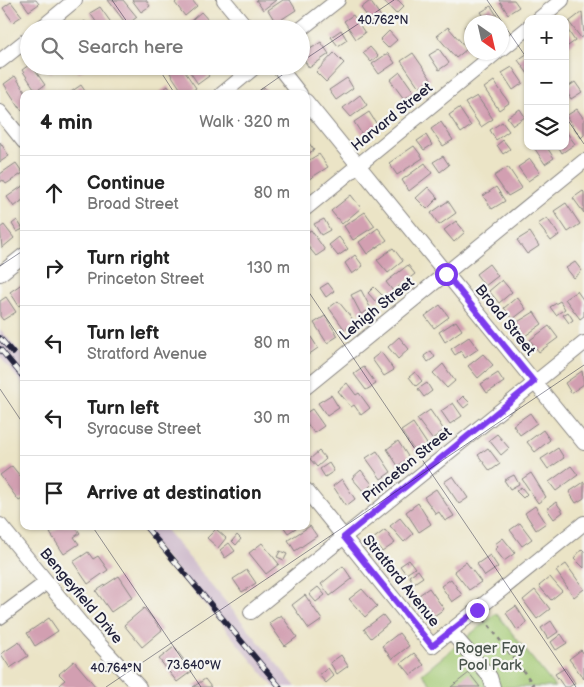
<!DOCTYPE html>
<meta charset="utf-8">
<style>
:root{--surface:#fff;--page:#f6f6f6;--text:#222;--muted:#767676;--line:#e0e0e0}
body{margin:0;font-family:"Balsamiq Sans",sans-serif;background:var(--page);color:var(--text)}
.controls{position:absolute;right:15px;top:15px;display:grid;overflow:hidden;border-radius:10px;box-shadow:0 1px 4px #0004}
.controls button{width:45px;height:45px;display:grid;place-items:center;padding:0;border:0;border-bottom:1px solid var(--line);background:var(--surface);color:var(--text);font:25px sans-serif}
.compass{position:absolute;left:464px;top:15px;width:45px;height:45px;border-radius:50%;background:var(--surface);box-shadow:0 1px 4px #0004;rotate:146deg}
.stop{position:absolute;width:15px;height:15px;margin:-11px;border:4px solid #7c3aed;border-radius:50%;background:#fff}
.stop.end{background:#7c3aed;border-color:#fff;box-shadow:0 1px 5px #0008}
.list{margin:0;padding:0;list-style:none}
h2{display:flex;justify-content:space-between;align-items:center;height:65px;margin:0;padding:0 20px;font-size:21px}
h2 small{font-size:16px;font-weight:400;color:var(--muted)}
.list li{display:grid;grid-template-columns:32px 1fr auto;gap:15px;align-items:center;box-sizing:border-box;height:75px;padding:0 20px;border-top:1px solid var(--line)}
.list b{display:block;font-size:19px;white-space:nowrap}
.list p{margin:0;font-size:16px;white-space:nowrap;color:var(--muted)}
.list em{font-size:16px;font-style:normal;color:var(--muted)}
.icon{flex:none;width:28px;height:28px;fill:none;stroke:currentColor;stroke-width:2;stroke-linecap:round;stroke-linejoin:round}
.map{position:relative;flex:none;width:584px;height:687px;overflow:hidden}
.search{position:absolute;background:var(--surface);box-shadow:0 1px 4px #0004;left:20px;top:20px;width:290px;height:55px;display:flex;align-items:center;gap:12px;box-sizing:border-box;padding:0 18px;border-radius:28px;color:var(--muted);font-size:19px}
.panel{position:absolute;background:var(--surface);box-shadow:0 1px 4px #0004;left:20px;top:90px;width:290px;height:440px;border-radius:10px}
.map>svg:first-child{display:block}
.industrial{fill:#d0bdcd}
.green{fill:#a4ca75;stroke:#637658}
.building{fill:#d29fb1}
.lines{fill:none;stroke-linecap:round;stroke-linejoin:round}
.minor-casing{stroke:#868380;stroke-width:16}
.path{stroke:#868380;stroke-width:2.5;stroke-dasharray:4 4;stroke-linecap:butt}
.minor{stroke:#fff;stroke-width:14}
.rail-casing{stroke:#22223b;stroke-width:5.5}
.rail{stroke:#f6f6f2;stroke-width:4;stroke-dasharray:11;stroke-linecap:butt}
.route{stroke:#7c3aed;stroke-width:6}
.ticks{fill:none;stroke:#22223b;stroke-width:1;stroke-opacity:0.45}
.labels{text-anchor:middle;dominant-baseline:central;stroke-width:4.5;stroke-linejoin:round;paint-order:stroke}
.street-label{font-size:15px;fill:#22223b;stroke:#f6f6f2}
.park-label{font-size:15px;fill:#49544c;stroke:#f6f6f2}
.ticks-label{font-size:12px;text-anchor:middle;fill:#22223b;stroke:#f6f6f2;stroke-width:4.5;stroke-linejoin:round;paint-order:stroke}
</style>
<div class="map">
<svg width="584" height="687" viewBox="0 0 584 687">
<rect width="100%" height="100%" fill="#f6f6f2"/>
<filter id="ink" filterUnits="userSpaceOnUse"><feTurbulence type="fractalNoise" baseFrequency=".02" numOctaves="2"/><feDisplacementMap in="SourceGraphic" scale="10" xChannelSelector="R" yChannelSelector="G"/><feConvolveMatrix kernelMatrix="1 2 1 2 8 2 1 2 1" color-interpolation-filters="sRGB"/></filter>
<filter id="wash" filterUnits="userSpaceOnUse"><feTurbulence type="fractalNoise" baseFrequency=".0096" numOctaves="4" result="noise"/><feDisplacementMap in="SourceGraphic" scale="20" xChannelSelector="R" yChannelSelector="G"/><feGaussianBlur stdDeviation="1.12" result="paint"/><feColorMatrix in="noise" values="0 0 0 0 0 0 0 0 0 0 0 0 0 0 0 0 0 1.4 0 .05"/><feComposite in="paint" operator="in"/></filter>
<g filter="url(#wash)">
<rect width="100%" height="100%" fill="#ebe4c6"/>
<path class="industrial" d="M0,329L24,357V386L0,357Z
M139,526H163L296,687H274Z"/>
<path class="green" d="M496,613L555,687H433L422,674Z"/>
<g id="blocks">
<path class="building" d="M21,0H36L39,4L29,11Z
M108,0H123L137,17L127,25Z
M132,0H146L150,6L141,12Z
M178,0H192L197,6L185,16L175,3Z
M256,0H276L263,10Z
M283,0H290L296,10L276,23L268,10Z
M383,0H398L404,6L396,14Z
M499,0H514L519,7L508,14Z
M370,1L382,18L373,24L361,8Z
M11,2L22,16L13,22L3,8Z
M491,6L501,22H488L481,12Z
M100,7L112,24L105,29H101L90,13Z
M201,12L211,23L205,29H189L186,25Z
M582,12L584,36L581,38L569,22Z
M353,15L365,33L356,39L344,21Z
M474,20L476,22H472V38L464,27Z
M85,21L90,29H74Z
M565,26L575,41L565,48Z
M448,27L467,49L456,58L437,36Z
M341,30L347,40L338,46L331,37Z
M389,31L397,40L388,48L380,40Z
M321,42L329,54L309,68L301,55Z
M370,47L378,56L371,62L363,53Z
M439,49L449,63L439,70L429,55Z
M334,53L344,63L326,82L316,72Z
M388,53L395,63L379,74L372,64Z
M413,53L431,79L419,87L401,61Z
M528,53V74L518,60Z
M29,65L32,66L45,85L36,91L22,70Z
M45,66H60L50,73Z
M74,66H88L79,73Z
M181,66L196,88L188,94H184L170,73Z
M199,66H202L209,76L198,84L190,72Z
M512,67L523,83L513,90L502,73Z
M400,72L414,92L404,99L390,80Z
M15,76L27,94H24V108L21,110L4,84Z
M347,78L353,88L336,100L329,90Z
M494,81L509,103L499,110L484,88Z
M575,82L582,92L571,99L565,89Z
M81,85L87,94H68Z
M168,86L173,94H157Z
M264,87L269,94H255Z
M360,95L367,105L351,117L343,108Z
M477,96L493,119L481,127L465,103Z
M459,108L471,126L461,133L449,115Z
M520,109L525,117L513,125L507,117Z
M577,109L584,119V135L581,138L566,116Z
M369,112L378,126L363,136L354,122Z
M441,122L453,140L443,146L431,129Z
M502,122L509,131L496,140L490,130Z
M565,130L575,144L562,153L558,146H565Z
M426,135L432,145L424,150L417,141Z
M306,139L314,150L306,155Z
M503,140L510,149L503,154L497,145Z
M0,142L9,156L0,162Z
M414,146L423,158L397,175L389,163Z
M540,146H546L554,158L545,164L535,149Z
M319,154L328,167L306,181V162Z
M443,156L449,165L440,172L433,162Z
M530,159L540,173L528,181L518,167Z
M16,163L23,173L6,184L3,180L0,182V174Z
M425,163L432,173L409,191L402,180Z
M508,167L522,188L508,196L494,176Z
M24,185V199L14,207L7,197Z
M428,187L438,198L427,209L416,198Z
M496,187L505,201L492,209L483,196Z
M583,191L584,192V213L573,198Z
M351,195L361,208L342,224L331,211Z
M448,201L456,213L439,225L431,213Z
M566,203L580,224L568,232L554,211Z
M365,212L375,226L353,240L344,226Z
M547,218L559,235L551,241L538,224Z
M324,219L330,230L321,235L314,224Z
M17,220L23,229L17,232L12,224Z
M456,221L465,232L454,242L444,230Z
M4,225L14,238L2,248L0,228Z
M378,228L387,240L367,254L359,242Z
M311,230L325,250L316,256L306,244V233Z
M530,232L539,246L527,254L517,240Z
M339,237L348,249L338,256L329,245Z
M393,248L403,261L388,273L377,260Z
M355,255L363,266L352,274L345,263Z
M575,262L582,271L574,278L566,268Z
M489,264L498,276L485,286L476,274Z
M408,265L415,274L393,291L386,282Z
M502,280L512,292L499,303L489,291Z
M23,283L24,303L19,306L10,292Z
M328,283L334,291L326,297L320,288Z
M374,287L383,296L376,302L368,293Z
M361,290L371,309L361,314L351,295Z
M577,291L584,301V316L580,319L565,299Z
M6,297L16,312L3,320L0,316V301Z
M517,297L526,309L513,319L504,308Z
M338,301L355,322L345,330L329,308Z
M560,301L565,309L556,315L550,307Z
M440,305L449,317L434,328L425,316Z
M534,312L542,324L525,336L516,323Z
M568,312L573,320L569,323L563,315Z
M325,316L338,336L327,343L314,323Z
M456,321L462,330L445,342L439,332Z
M549,326L558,338L539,352L530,340Z
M309,334L318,348L308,355L306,335Z
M399,337L409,349L398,359L388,347Z
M469,337L478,349L465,358L461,351L455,355L451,349Z
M431,351L435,357L428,362L424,356Z
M381,352L394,370L384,376L372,359Z
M483,354L493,365L478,378L468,366Z
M443,364L455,381L447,388L433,373Z
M364,367L376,384L366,390L354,374Z
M582,371L584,384L571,393L565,383Z
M415,372L422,381L416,386L409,377Z
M498,373L504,382L487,393L481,384Z
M347,383L356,395L359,393L370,408L361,415L354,405L351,407L338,391Z
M427,383L432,391L424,397L418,389Z
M331,395L339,408L327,416L318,403Z
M463,396L470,403L464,408L458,401Z
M453,403L462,416L450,424L441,411Z
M312,409L324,426L314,433L306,422V413Z
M430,410L444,430L432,439L417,419Z
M530,413L537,423L520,435L513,425Z
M413,423L427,444L415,452L401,431Z
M543,430L550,440L535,452L527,442Z
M497,434L509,448L501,455L489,440Z
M398,441L409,458L398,466L387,449Z
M488,448L500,464L490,471L478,455Z
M558,448L564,458L548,469L541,459Z
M319,451L326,459L317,467L310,459Z
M377,451L391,472L381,479L366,458Z
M329,463L334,471L325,477L320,469Z
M12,466L24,481V498L19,501L0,475Z
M571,466L578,475L556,491L549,482Z
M361,470L372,484L364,492L352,478Z
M531,473L546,497L538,503L522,479Z
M514,475L519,484L510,489L504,480Z
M453,476L468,498L459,504L444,482Z
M342,479L355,499L346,506L333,486Z
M584,482V498L576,503L569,492Z
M521,487L527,494L523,498L516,491Z
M436,489L454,516L445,521L439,512L436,514L424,497Z
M556,502L563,512L554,519L547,509Z
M418,503L431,524L419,532L406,512Z
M535,506L546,523L536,530L525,513Z
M400,518L413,534L404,542L390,526Z
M520,523L532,539L522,546L510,530Z
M61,526H75L80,533L74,537L79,544L64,554L50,533Z
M283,526H299L288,533Z
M310,526L317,536L295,551L288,540Z
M216,529L226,538L218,548L207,538Z
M385,530L395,543L382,552L373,539Z
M237,535L241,539L236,545L232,541Z
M503,538L515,553L504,561L495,549L498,547L495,544Z
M229,543L235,551L225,558L220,550Z
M262,543L279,564L266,574L249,553Z
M582,549L584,551V568L574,558Z
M280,551L287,554L284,560L277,557Z
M88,552L93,559L98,556L108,570L88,584L73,562Z
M490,555L498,567L485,576L477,564Z
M409,560L415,568L406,574L400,566Z
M466,562L481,582L469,590L454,571Z
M566,564L584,589L574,597L556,571Z
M343,566L352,579L330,596L321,584Z
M247,570L256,583L242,592L233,579Z
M418,570L423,577L414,583L409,576Z
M119,576L133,597L111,612L96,591Z
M550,577L562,591L551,600L539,586Z
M451,579L462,595L452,602L441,586Z
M318,587L325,595L316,602L309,594Z
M429,588L444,609L434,616L419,595Z
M362,589L377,606L365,617L349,599Z
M535,590L550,609L537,619L523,600Z
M305,595L322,620L309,629L292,605Z
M516,606L527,623L517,630L506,613Z
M144,608L162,630L142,647L124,625Z
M281,615L297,637L285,646L269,623Z
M383,615L389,623L371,638L364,629Z
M49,618L58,631L35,646L27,633Z
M551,621L558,632L548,639L541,628Z
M399,633L409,646L392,659L382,646Z
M561,634L567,643L556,650L551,642Z
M19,642L28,656L10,668L1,654Z
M174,647L192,671L177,682L159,659Z
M581,650L584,654V679L569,659Z
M414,653L424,665L411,675L401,663Z
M341,655L348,666L337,674L330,663Z
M74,661L96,687H62L60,684L65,680L59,674Z
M328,668L334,676L326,683L319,675Z
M565,668L575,683L569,687H564L555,674Z
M469,673L480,687H451Z
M205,679L211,687H193Z"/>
</g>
</g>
<g filter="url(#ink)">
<use href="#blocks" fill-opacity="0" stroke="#868380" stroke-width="1"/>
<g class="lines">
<g class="minor-casing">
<path id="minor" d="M224,0L248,29
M539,19L562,0
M40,29L75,0
M301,29L338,0
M502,49L528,28
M0,61L29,38
M278,66L300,94
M222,94L256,66
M306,101L584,443
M0,112L24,142
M306,208L497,52
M0,274L24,255
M306,387L584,161
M306,490L432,646L584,523
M0,525L87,631L139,687
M251,612L584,343
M0,617L47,582
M450,631L490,677L493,687"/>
</g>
<path class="path" d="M484,619L533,684L530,687"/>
<use href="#minor" class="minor"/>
<g class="rail-casing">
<path id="rail" d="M0,338L13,353
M0,349L24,378
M145,526L280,687"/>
</g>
<use href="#rail" class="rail"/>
</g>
</g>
<g class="lines" filter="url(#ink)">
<path class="route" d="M446,274L534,382L344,537L432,646L477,610"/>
</g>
<path class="ticks" d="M112,0L132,29M487,0L528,60M301,62L394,0M157,66L175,94M255,94L295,66M565,116L584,144M0,266L24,250M306,288L576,687M0,389L24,425M92,526L201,687M106,687L584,365"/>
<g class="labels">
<g class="street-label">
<text transform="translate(392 117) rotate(-39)">Harvard Street</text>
<text transform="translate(377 309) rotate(-39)">Lehigh Street</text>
<text transform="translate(505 320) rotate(51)">Broad Street</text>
<text transform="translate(407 465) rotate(-39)">Princeton Street</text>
<text transform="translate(401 581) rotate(51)">Stratford Avenue</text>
<text transform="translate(81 596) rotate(50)">Bengeyfield Drive</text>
</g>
<g class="park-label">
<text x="490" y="648">Roger Fay<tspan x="490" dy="17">Pool Park</tspan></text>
</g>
</g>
<g class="ticks-label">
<text x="383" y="24">40.762°N</text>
<text x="194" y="669">73.640°W</text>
<text x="116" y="672">40.764°N</text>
</g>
</svg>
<div class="controls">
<button>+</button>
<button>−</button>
<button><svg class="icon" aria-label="layers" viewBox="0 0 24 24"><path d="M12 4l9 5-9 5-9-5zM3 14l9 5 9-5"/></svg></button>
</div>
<svg class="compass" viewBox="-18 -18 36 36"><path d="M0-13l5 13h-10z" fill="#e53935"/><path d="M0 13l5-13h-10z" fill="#767676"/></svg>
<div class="stop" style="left:446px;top:274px"></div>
<div class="stop end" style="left:477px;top:610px"></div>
<div class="search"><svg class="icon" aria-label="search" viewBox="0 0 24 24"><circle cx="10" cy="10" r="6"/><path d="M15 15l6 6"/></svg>Search here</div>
<section class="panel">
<h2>4 min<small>Walk · 320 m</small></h2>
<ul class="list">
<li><svg class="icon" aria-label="ahead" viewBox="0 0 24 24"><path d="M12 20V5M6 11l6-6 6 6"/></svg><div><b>Continue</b><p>Broad Street</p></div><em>80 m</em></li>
<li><svg class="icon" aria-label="right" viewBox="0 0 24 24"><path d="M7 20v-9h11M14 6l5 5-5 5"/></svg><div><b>Turn right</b><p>Princeton Street</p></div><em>130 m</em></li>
<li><svg class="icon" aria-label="left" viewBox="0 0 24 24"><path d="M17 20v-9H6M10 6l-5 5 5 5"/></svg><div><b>Turn left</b><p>Stratford Avenue</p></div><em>80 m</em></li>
<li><svg class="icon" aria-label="left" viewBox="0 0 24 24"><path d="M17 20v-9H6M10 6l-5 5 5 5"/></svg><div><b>Turn left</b><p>Syracuse Street</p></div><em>30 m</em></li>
<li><svg class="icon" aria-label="arrive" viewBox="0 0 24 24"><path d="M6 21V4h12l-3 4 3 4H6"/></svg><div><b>Arrive at destination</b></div></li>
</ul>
</section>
</div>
